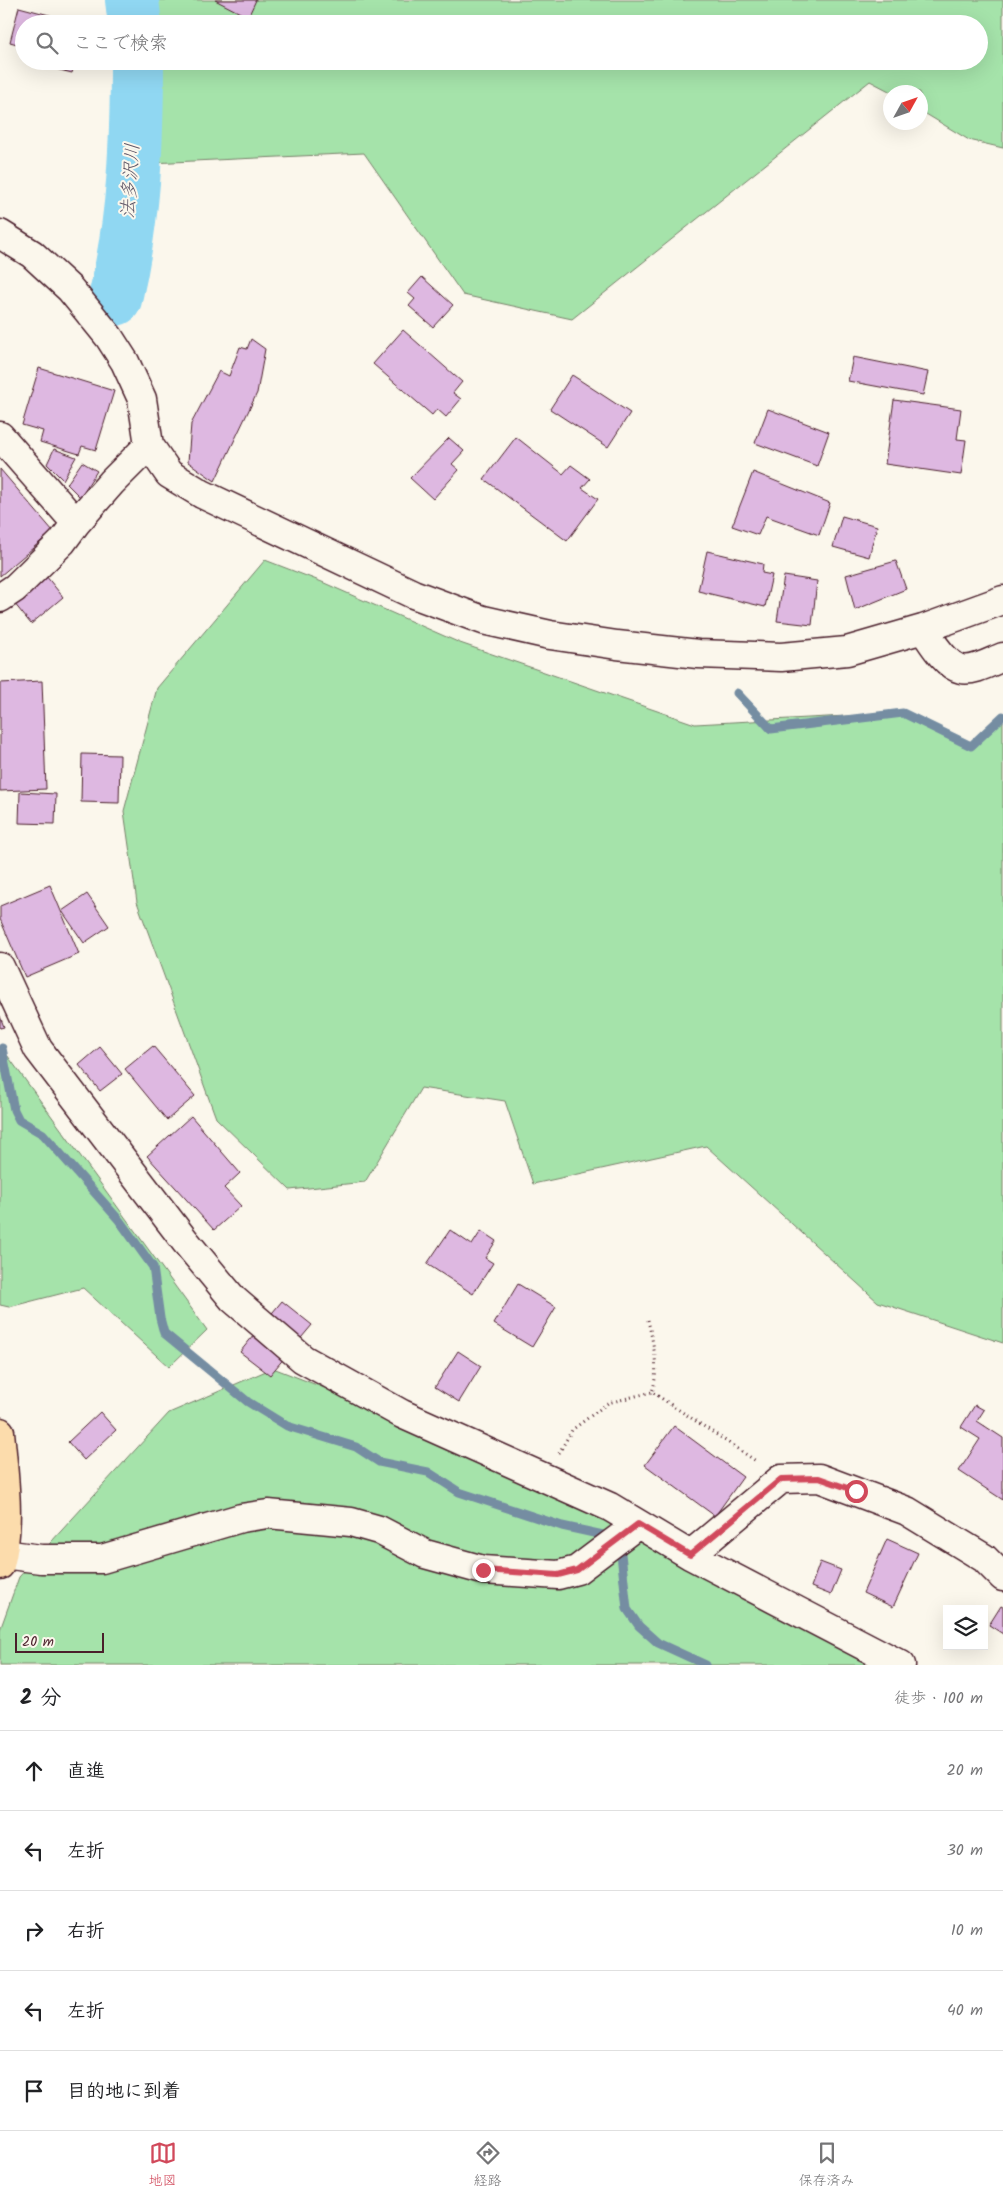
<!DOCTYPE html>
<html lang="ja">
<meta charset="utf-8">
<style>
:root{--surface:#fff;--page:#f6f6f6;--text:#202124;--muted:#757577;--line:#e0e0e0;--accent:#d1495b}
body{margin:0;font-family:Kalam,"Klee One",sans-serif;background:var(--page);color:var(--text)}
.controls{position:absolute;right:15px;bottom:15px;display:grid;overflow:hidden;border-radius:0px;box-shadow:0 5px 20px #0002}
.controls button{width:45px;height:45px;display:grid;place-items:center;padding:0;border:0;border-bottom:1px solid var(--line);background:var(--surface);color:var(--text);font:25px sans-serif}
.compass{position:absolute;left:883px;top:85px;width:45px;height:45px;border-radius:50%;background:var(--surface);box-shadow:0 5px 20px #0002;rotate:50deg}
.scale{position:absolute;left:15px;bottom:12px;width:89px;box-sizing:border-box;padding-left:5px;border:2px solid #4a1f2b;border-top:0;font-size:14px;line-height:18px;white-space:nowrap;color:#4a1f2b;-webkit-text-stroke:4px #fbf7ec;paint-order:stroke}
.stop{position:absolute;width:15px;height:15px;margin:-11px;border:4px solid #d1495b;border-radius:50%;background:#fff}
.stop.end{background:#d1495b;border-color:#fff;box-shadow:0 1px 5px #0008}
.list{margin:0;padding:0;list-style:none}
h2{display:flex;justify-content:space-between;align-items:center;height:65px;margin:0;padding:0 20px;font-size:21px}
h2 small{font-size:16px;font-weight:400;color:var(--muted)}
.list li{display:grid;grid-template-columns:32px 1fr auto;gap:15px;align-items:center;box-sizing:border-box;height:80px;padding:0 20px;border-top:1px solid var(--line)}
.list b{display:block;font-size:19px;white-space:nowrap}
.list em{font-size:16px;font-style:normal;color:var(--muted)}
.icon{flex:none;width:28px;height:28px;fill:none;stroke:currentColor;stroke-width:2;stroke-linecap:round;stroke-linejoin:round}
.map{position:relative;flex:none;width:1003px;height:1665px;overflow:hidden}
.search{position:absolute;background:var(--surface);box-shadow:0 5px 20px #0002;left:15px;right:15px;top:15px;height:55px;display:flex;align-items:center;gap:12px;box-sizing:border-box;padding:0 18px;border-radius:28px;color:var(--muted);font-size:19px}
.sheet{height:465px;background:var(--surface)}
nav{display:flex;justify-content:space-around;align-items:center;box-sizing:border-box;height:70px;border-top:1px solid var(--line);background:var(--surface);font-size:14px;color:var(--muted)}
nav a{display:grid;justify-items:center;gap:2px}
nav .on{color:var(--accent)}
.map>svg:first-child{display:block}
.green{fill:#a5e3aa;stroke:#78816a}
.lines{fill:none;stroke-linecap:round;stroke-linejoin:round}
.stream{stroke:#748da2;stroke-width:9}
.river{stroke:#90d7f2;stroke-width:54}
.building{fill:#deb8e1;stroke:#4a1f2b}
.minor-casing{stroke:#4a1f2b;stroke-width:31}
.major-casing{stroke:#4a1f2b;stroke-width:31}
.path{stroke:#4a1f2b;stroke-width:3;stroke-dasharray:1 4;stroke-linecap:butt}
.minor{stroke:#fbf7ec;stroke-width:28}
.major{stroke:#fcdcac;stroke-width:28}
.route{stroke:#d1495b;stroke-width:6}
.labels{text-anchor:middle;dominant-baseline:central;stroke-width:4;stroke-linejoin:round;paint-order:stroke}
.water-label{font-size:19px;font-style:italic;fill:#5f5667;stroke:#fbf7ec}
</style>
<div class="map">
<svg width="1003" height="1665" viewBox="0 0 1003 1665">
<rect width="100%" height="100%" fill="#fbf7ec"/>
<filter id="ink" filterUnits="userSpaceOnUse"><feTurbulence type="fractalNoise" baseFrequency=".02" numOctaves="2"/><feDisplacementMap in="SourceGraphic" scale="10" xChannelSelector="R" yChannelSelector="G"/><feConvolveMatrix kernelMatrix="1 2 1 2 8 2 1 2 1" color-interpolation-filters="sRGB"/></filter>
<g filter="url(#ink)">
<path class="green" d="M125,0H1003V148L969,140L921,111L920,92H891L870,81L572,319L463,295L364,153L151,163L147,61H979V24H145L144,10Z
M265,560L322,582L460,643L695,724L903,713L971,746L1003,721V1343L878,1302L706,1146L533,1184L505,1101L421,1088L365,1182L290,1190L216,1118L137,902L124,811L157,688Z
M2,1048L207,1330L169,1367L83,1288L9,1307L0,1305V1049Z
M273,1368L582,1488L888,1665H0V1630L19,1577L169,1413Z"/>
<g class="lines">
<path class="stream" d="M737,693L771,729L903,713L971,746L1003,716
M2,1048L14,1110L19,1120L43,1134L119,1220L153,1267L160,1318L164,1333L248,1402L287,1426L356,1447L379,1462L428,1472L459,1492L562,1526L603,1535L621,1554L627,1609L639,1626L658,1643L706,1665"/>
<path class="river" d="M132,0L135,24
M115,299C134,218 137,144 137,61"/>
</g>
<path class="building" d="M215,0H256L248,17Z
M19,7L83,24H24V46L10,42Z
M44,61H75L72,73L43,66Z
M422,277L453,305L433,327L409,306L415,299L408,293Z
M403,330L462,382L453,393L461,399L446,417L437,409L432,415L373,364Z
M251,339L265,349L257,393L215,481L188,462L191,424L219,371L229,376L240,347L247,349Z
M853,357L928,372L923,395L848,381Z
M39,368L114,391L96,450L82,446L79,454L40,442L43,431L22,425Z
M572,375L630,413L608,447L550,409Z
M894,400L961,409L957,439L966,440L961,475L885,464Z
M768,409L829,432L817,466L755,443Z
M516,437L563,474L571,465L590,479L582,488L598,499L567,541L484,479Z
M449,438L464,451L452,464L459,470L433,499L410,478Z
M54,449L76,457L63,480L47,464Z
M82,462L97,471L80,497L67,484Z
M0,469L53,531L0,576Z
M753,472L830,503L819,535L766,516L758,535L732,526Z
M842,516L877,526L869,557L833,547Z
M707,551L763,564L762,573L772,575L765,607L698,591Z
M896,561L906,589L855,610L846,575Z
M46,576L63,597L31,624L14,603Z
M784,576L817,581L812,625L777,621Z
M42,681L46,789L0,791V683Z
M82,754L120,755L119,803L81,802Z
M20,792L56,794L55,824L19,823Z
M50,885L79,954L25,977L0,919V906Z
M87,894L109,926L84,943L62,911Z
M0,1016L4,1027L0,1028Z
M153,1046L195,1096L167,1120L125,1069Z
M100,1047L122,1074L100,1091L79,1065Z
M191,1116L240,1173L224,1188L241,1206L214,1230L147,1156Z
M450,1230L472,1245L481,1231L496,1241L485,1258L493,1263L473,1294L427,1264Z
M518,1284L556,1307L532,1347L494,1324Z
M282,1301L312,1325L270,1375L240,1352Z
M458,1351L481,1366L459,1402L435,1387Z
M975,1405L984,1410L977,1421L1003,1438V1500L959,1471L980,1439L961,1427Z
M100,1412L116,1430L84,1460L68,1442Z
M674,1426L743,1477L715,1516L645,1465Z
M887,1539L918,1553L893,1607L863,1593Z
M820,1562L841,1570L831,1595L811,1587Z
M1001,1606L1003,1607V1634L989,1625Z"/>
<g class="lines">
<g class="minor-casing">
<path id="minor" d="M0,234L32,254L70,289L109,337L125,362L142,399L149,445L169,474L202,494L413,594L483,620L550,635L617,645L698,654L781,657L847,651L923,629L1003,600
M0,436L76,523
M0,598L15,588L62,542L76,523L112,482L149,445
M923,629C932,642 945,665 961,669C974,672 992,661 1003,657
M0,967L38,1049L185,1241L233,1299L303,1359L402,1414L610,1507L690,1555L901,1665
M3,1554L41,1559H102L241,1518L268,1514L351,1522L379,1530L425,1554L483,1570L558,1575L577,1570L638,1524
M690,1555L781,1479L819,1478L907,1511L984,1558L1003,1577"/>
</g>
<g class="major-casing">
<path id="major" d="M0,1432C4,1476 11,1523 0,1565"/>
</g>
<path class="path" d="M648,1320C653,1344 660,1368 652,1392L756,1461
M559,1453L572,1430L608,1403L652,1392"/>
<use href="#minor" class="minor"/>
<use href="#major" class="major"/>
</g>
</g>
<g class="lines" filter="url(#ink)">
<path class="route" d="M483,1570L558,1575L577,1570L638,1524L690,1555L781,1479L819,1478L856,1491"/>
</g>
<g class="labels">
<g class="water-label">
<text transform="translate(131 181) rotate(-86)">法多沢川</text>
</g>
</g>
</svg>
<div class="controls">
<button><svg class="icon" aria-label="layers" viewBox="0 0 24 24"><path d="M12 4l9 5-9 5-9-5zM3 14l9 5 9-5"/></svg></button>
</div>
<svg class="compass" viewBox="-18 -18 36 36"><path d="M0-13l5 13h-10z" fill="#e53935"/><path d="M0 13l5-13h-10z" fill="#757577"/></svg>
<div class="scale">20 m</div>
<div class="stop" style="left:856px;top:1491px"></div>
<div class="stop end" style="left:483px;top:1570px"></div>
<div class="search"><svg class="icon" aria-label="search" viewBox="0 0 24 24"><circle cx="10" cy="10" r="6"/><path d="M15 15l6 6"/></svg>ここで検索</div>
</div>
<section class="sheet">
<h2>2 分<small>徒歩 · 100 m</small></h2>
<ul class="list">
<li><svg class="icon" aria-label="ahead" viewBox="0 0 24 24"><path d="M12 20V5M6 11l6-6 6 6"/></svg><div><b>直進</b></div><em>20 m</em></li>
<li><svg class="icon" aria-label="left" viewBox="0 0 24 24"><path d="M17 20v-9H6M10 6l-5 5 5 5"/></svg><div><b>左折</b></div><em>30 m</em></li>
<li><svg class="icon" aria-label="right" viewBox="0 0 24 24"><path d="M7 20v-9h11M14 6l5 5-5 5"/></svg><div><b>右折</b></div><em>10 m</em></li>
<li><svg class="icon" aria-label="left" viewBox="0 0 24 24"><path d="M17 20v-9H6M10 6l-5 5 5 5"/></svg><div><b>左折</b></div><em>40 m</em></li>
<li><svg class="icon" aria-label="arrive" viewBox="0 0 24 24"><path d="M6 21V4h12l-3 4 3 4H6"/></svg><div><b>目的地に到着</b></div></li>
</ul>
</section>
<nav>
<a class="on"><svg class="icon" aria-label="map" viewBox="0 0 24 24"><path d="M3 6l6-2 6 2 6-2v14l-6 2-6-2-6 2zM9 4v14M15 6v14"/></svg>地図</a>
<a><svg class="icon" aria-label="directions" viewBox="0 0 24 24"><path d="M12 3l9 9-9 9-9-9zM9 14v-3h6M13 9l2 2-2 2"/></svg>経路</a>
<a><svg class="icon" aria-label="saved" viewBox="0 0 24 24"><path d="M7 4h10v16l-5-4-5 4z"/></svg>保存済み</a>
</nav>
